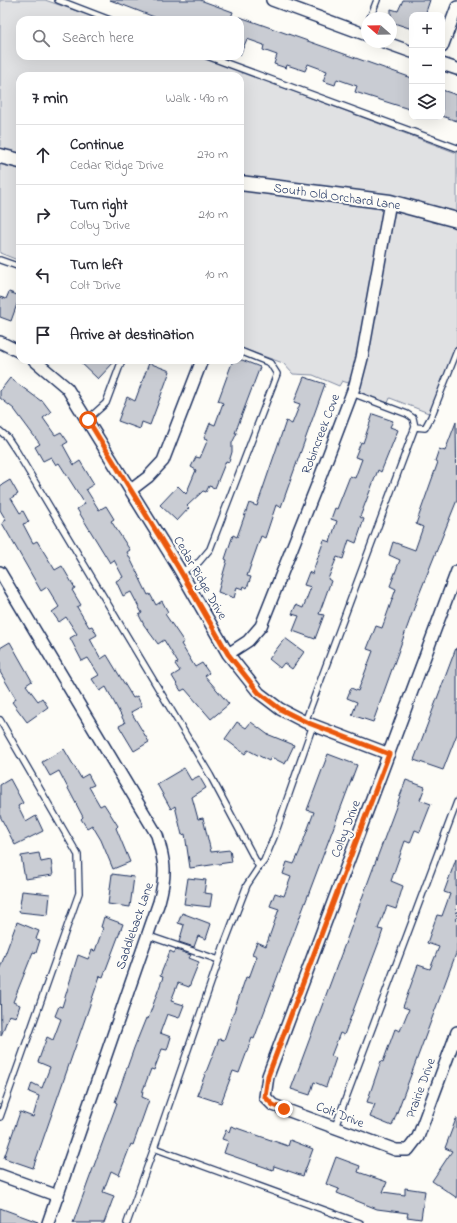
<!DOCTYPE html>
<meta charset="utf-8">
<style>
:root{--surface:#fff;--page:#f7f7f7;--text:#2b2b33;--muted:#7c7c81;--line:#e1e1e2}
body{margin:0;font-family:"Indie Flower",sans-serif;background:var(--page);color:var(--text)}
.controls{position:absolute;right:12px;top:12px;display:grid;overflow:hidden;border-radius:8px;box-shadow:0 4px 16px #0002}
.controls button{width:36px;height:36px;display:grid;place-items:center;padding:0;border:0;border-bottom:1px solid var(--line);background:var(--surface);color:var(--text);font:20px sans-serif}
.compass{position:absolute;left:361px;top:12px;width:36px;height:36px;border-radius:50%;background:var(--surface);box-shadow:0 4px 16px #0002;rotate:290deg}
.stop{position:absolute;width:12px;height:12px;margin:-9px;border:3px solid #ea580c;border-radius:50%;background:#fff}
.stop.end{background:#ea580c;border-color:#fff;box-shadow:0 1px 4px #0008}
.list{margin:0;padding:0;list-style:none}
h2{display:flex;justify-content:space-between;align-items:center;height:52px;margin:0;padding:0 16px;font-size:17px}
h2 small{font-size:13px;font-weight:400;color:var(--muted)}
.list li{display:grid;grid-template-columns:26px 1fr auto;gap:12px;align-items:center;box-sizing:border-box;height:60px;padding:0 16px;border-top:1px solid var(--line)}
.list b{display:block;font-size:15px;white-space:nowrap}
.list p{margin:0;font-size:13px;white-space:nowrap;color:var(--muted)}
.list em{font-size:13px;font-style:normal;color:var(--muted)}
.icon{flex:none;width:22px;height:22px;fill:none;stroke:currentColor;stroke-width:2;stroke-linecap:round;stroke-linejoin:round}
.map{position:relative;flex:none;width:457px;height:1223px;overflow:hidden}
.search{position:absolute;background:var(--surface);box-shadow:0 4px 16px #0002;left:16px;top:16px;width:228px;height:44px;display:flex;align-items:center;gap:10px;box-sizing:border-box;padding:0 14px;border-radius:12px;color:var(--muted);font-size:15px}
.panel{position:absolute;background:var(--surface);box-shadow:0 4px 16px #0002;left:16px;top:72px;width:228px;height:292px;border-radius:12px}
.map>svg:first-child{display:block}
.green{fill:#e0e1e3;stroke:#7e88a0}
.building{fill:#c9ccd3;stroke:#1b2f5e}
.lines{fill:none;stroke-linecap:round;stroke-linejoin:round}
.service-casing{stroke:#1b2f5e;stroke-width:8}
.minor-casing{stroke:#1b2f5e;stroke-width:14}
.tertiary-casing{stroke:#1b2f5e;stroke-width:17}
.service{stroke:#fdfcf7;stroke-width:5.5}
.minor{stroke:#fdfcf7;stroke-width:11}
.tertiary{stroke:#fdfcf7;stroke-width:14}
.route{stroke:#ea580c;stroke-width:5}
.labels{text-anchor:middle;dominant-baseline:central;stroke-width:4;stroke-linejoin:round;paint-order:stroke}
.street-label{font-size:13px;fill:#1b2f5e;stroke:#fdfcf7}
</style>
<div class="map">
<svg width="457" height="1223" viewBox="0 0 457 1223">
<rect width="100%" height="100%" fill="#fdfcf7"/>
<filter id="ink" filterUnits="userSpaceOnUse"><feTurbulence type="fractalNoise" baseFrequency=".025" numOctaves="2"/><feDisplacementMap in="SourceGraphic" scale="8" xChannelSelector="R" yChannelSelector="G"/><feConvolveMatrix kernelMatrix="1 2 1 2 8 2 1 2 1" color-interpolation-filters="sRGB"/></filter>
<g filter="url(#ink)">
<path class="green" d="M0,0H45L103,20H20V56H200L457,153V347L431,414L390,398L388,403L356,391L358,386L342,381L339,386L313,375L293,374L283,363L240,348V76H20V261L0,253Z"/>
<path class="building" d="M110,0H200L233,12L230,20H162Z
M403,0H430L425,15H412V29L391,22V9L398,11Z
M240,17L412,78V110L355,92L357,86L337,79L335,85L323,81L327,71L308,64L305,71L287,65L286,68L274,64L277,55L263,50L264,45L247,39L240,55Z
M442,90L457,95V121L442,116Z
M9,292L20,296L11,321L0,317V297L6,299Z
M78,360H116L98,379Z
M233,360H242L260,367L235,433H237L232,443V452L229,462L226,461L215,488L209,486L206,492L203,491L187,506L189,508L177,521L160,505L178,486L186,494L196,470L191,467L196,457L200,458L208,439L204,438L210,423L215,425L223,403L218,401Z
M149,363L170,371L150,425L142,422L140,429L118,421L127,397L135,401Z
M304,377L325,384L281,507L276,505L265,538L261,536L247,576L251,577L247,588L244,586L243,589L237,587L234,598L218,592L227,560L225,559L233,535L237,537L249,503L257,506L286,421L292,424L300,404L294,402Z
M10,378L41,401L42,400L51,412L43,418L55,435L61,432L68,442L63,445L74,465L80,461L94,484L86,489L99,510L106,506L114,519L111,521L130,550L127,552L148,595L150,594L156,605L162,601L168,612L165,614L184,642L181,644L195,667L202,663L209,673L205,676L229,704L211,719L185,689L181,691L172,676L180,671L175,664L178,663L164,640L158,644L144,625L139,615L142,613L131,592L123,596L116,581L123,577L114,560L110,563L77,509L85,504L59,463L56,465L51,457L43,461L35,447L40,444L14,409L0,398V391Z
M373,414L393,421L390,427L398,430L381,472L378,470L360,517L364,519L356,543L349,540L343,559L337,557L328,579L331,581L319,614L324,615L315,639L293,631L299,616L292,614L296,605L303,608L311,587L304,585L309,572L312,574L324,540L330,542L337,521L331,519L335,508L337,509L350,476L355,478L362,459L355,457L361,442L363,443Z
M456,422L457,500L418,597L373,722L352,715L357,702L347,698L351,688L358,691L373,651L367,649L376,626L382,628L396,589L390,586L400,560L389,555L393,542L415,550L423,527L416,524L438,462L435,461L439,449L445,451Z
M10,480L18,494L11,498L20,513L23,511L29,522L23,524L33,543L37,541L55,570L62,566L75,588L72,590L81,605L77,607L89,627L92,626L97,635L90,639L101,659L107,655L133,698L137,696L142,706L131,712L149,742L134,751L119,726L125,723L106,687L100,691L92,679L99,675L88,658L82,661L70,638L77,634L66,617L59,622L52,612L59,607L47,587L41,591L2,523L6,520L0,510V486Z
M285,638L304,652L292,669L284,663L280,668L269,659Z
M10,642L32,681L26,685L38,701L42,698L48,707L27,722L12,702L16,699L0,672V648Z
M456,648H457V734L443,770L414,760Z
M237,722L246,728L251,722L267,734L294,745L285,764L271,757L269,761L248,750L245,754L225,739Z
M64,749L81,778L88,774L94,785L89,787L100,806L104,804L118,826L116,828L130,862L113,869L101,840L92,825L87,828L81,819L83,817L59,771L50,776L42,762Z
M328,754L357,765L254,1039L252,1038L239,1073L233,1071L221,1103L197,1095L219,1039L224,1040L246,977L249,978L257,956L252,954L257,942L266,946L279,909L270,906L275,893L284,896L291,877L283,874L287,862L294,864L299,853L314,812L307,810Z
M184,768L191,780L199,776L206,788L192,797L198,819L203,818L211,852L230,850L232,862L190,868L185,834L182,835L175,806L171,809L157,784Z
M10,779L23,803L18,806L26,822L36,816L43,831L15,845L0,816V785Z
M406,780L425,787L420,800L431,804L420,832L415,830L410,843L405,841L391,881L403,886L396,909L387,906L378,929L383,930L379,942L344,1035L340,1033L331,1056L336,1058L326,1087L314,1082L310,1095L291,1089Z
M39,853L41,862L51,860L53,875L25,879L21,856Z
M456,859L457,951L392,1126L370,1117L375,1104L367,1102L381,1061L383,1062L395,1029L400,1031L409,1009L403,1007L418,965L430,969L439,947L427,943L437,915L442,916L450,894L444,892Z
M112,874L134,877L130,907L108,904Z
M188,878L206,880L204,893L212,894L210,907L184,904Z
M22,891L50,894L48,915L19,912Z
M182,913L211,924L206,939L198,936L194,947L179,942L184,925L178,923Z
M104,917L123,924L103,977L100,976L33,1168L4,1158L20,1112L33,1117L39,1096L29,1092L32,1083L42,1088L50,1067L38,1062L47,1037L53,1040L61,1019L55,1016L59,1006L62,1007L78,955L88,959L92,950L95,951L103,928L101,927Z
M17,922L39,931L36,939L40,940L36,953L33,952L13,1002L20,1005L16,1017L9,1015L1,1036L0,968Z
M176,950L191,955L189,958L199,962L189,987L178,983L171,1001L184,1005L179,1018L167,1014L160,1033L171,1037L167,1050L162,1049L154,1070L151,1069L143,1090L142,1097L149,1100L133,1145L131,1144L119,1175L111,1171L103,1192L114,1196L104,1223H73L117,1103L115,1102L134,1048L146,1018L148,1019L163,977L160,976L170,951L174,953Z
M456,1119H457V1198L432,1181L452,1151L445,1148Z
M231,1126L288,1146L290,1140L313,1149L303,1176L274,1166L273,1170L224,1153L228,1141L222,1139L226,1130L229,1132Z
M336,1157L360,1166L358,1172L387,1182L383,1192L405,1195V1188L425,1191L421,1219L407,1217L408,1213L377,1209L337,1193L339,1189L326,1184Z
M0,1208L38,1222V1223H0Z"/>
<g class="lines">
<g class="service-casing">
<path id="service" d="M58,0L110,20
M370,18L377,0
M363,34L367,25
M207,56L457,148
M0,260L20,267
M87,420L106,403L122,360
M415,427L425,428L431,417L457,351
M0,431L7,437L17,452L210,775L259,867L247,885L224,945L154,1148L360,1223
M181,572L199,562L210,549L277,374L270,363L240,351
M0,720L78,855L79,893L0,1117
M305,722L415,427L413,418L407,414L352,393
M259,867L264,861L274,837L313,725
M146,935L219,960
M335,1127L457,802
M127,1223L154,1148"/>
</g>
<g class="minor-casing">
<path id="minor" d="M272,0L367,35
M384,42L412,52
M442,47L457,7
M442,64L457,69
M0,342L20,352
M34,360L67,388L178,567L228,654L259,693L280,709L305,722L389,754
M131,490L148,477L163,461L202,360
M457,571L268,1076L265,1097L273,1105L284,1109L396,1150H408L418,1137L457,1032
M0,572L157,835C165,863 167,873 159,902L48,1223
M228,654L248,641L261,626L319,480L355,385L362,358L390,202
M0,1175L58,1196"/>
</g>
<g class="tertiary-casing">
<path id="tertiary" d="M0,156L20,161
M240,183L390,202L457,220"/>
</g>
<use href="#service" class="service"/>
<use href="#minor" class="minor"/>
<use href="#tertiary" class="tertiary"/>
</g>
</g>
<g class="lines" filter="url(#ink)">
<path class="route" d="M88,420L178,567L228,654L259,693L280,709L306,722L389,754L268,1076L265,1097L273,1105L284,1109"/>
</g>
<g class="labels">
<g class="street-label">
<text transform="translate(337 197) rotate(8)">South Old Orchard Lane</text>
<text transform="translate(321 434) rotate(-69)">Robincreek Cove</text>
<text transform="translate(200 578) rotate(60)">Cedar Ridge Drive</text>
<text transform="translate(346 829) rotate(-69)">Colby Drive</text>
<text transform="translate(135 926) rotate(-71)">Saddleback Lane</text>
<text transform="translate(421 1088) rotate(-70)">Prairie Drive</text>
<text transform="translate(340 1115) rotate(21)">Colt Drive</text>
</g>
</g>
</svg>
<div class="controls">
<button>+</button>
<button>−</button>
<button><svg class="icon" aria-label="layers" viewBox="0 0 24 24"><path d="M12 4l9 5-9 5-9-5zM3 14l9 5 9-5"/></svg></button>
</div>
<svg class="compass" viewBox="-18 -18 36 36"><path d="M0-13l5 13h-10z" fill="#e53935"/><path d="M0 13l5-13h-10z" fill="#7c7c81"/></svg>
<div class="stop" style="left:88px;top:420px"></div>
<div class="stop end" style="left:284px;top:1109px"></div>
<div class="search"><svg class="icon" aria-label="search" viewBox="0 0 24 24"><circle cx="10" cy="10" r="6"/><path d="M15 15l6 6"/></svg>Search here</div>
<section class="panel">
<h2>7 min<small>Walk · 490 m</small></h2>
<ul class="list">
<li><svg class="icon" aria-label="ahead" viewBox="0 0 24 24"><path d="M12 20V5M6 11l6-6 6 6"/></svg><div><b>Continue</b><p>Cedar Ridge Drive</p></div><em>270 m</em></li>
<li><svg class="icon" aria-label="right" viewBox="0 0 24 24"><path d="M7 20v-9h11M14 6l5 5-5 5"/></svg><div><b>Turn right</b><p>Colby Drive</p></div><em>210 m</em></li>
<li><svg class="icon" aria-label="left" viewBox="0 0 24 24"><path d="M17 20v-9H6M10 6l-5 5 5 5"/></svg><div><b>Turn left</b><p>Colt Drive</p></div><em>10 m</em></li>
<li><svg class="icon" aria-label="arrive" viewBox="0 0 24 24"><path d="M6 21V4h12l-3 4 3 4H6"/></svg><div><b>Arrive at destination</b></div></li>
</ul>
</section>
</div>
